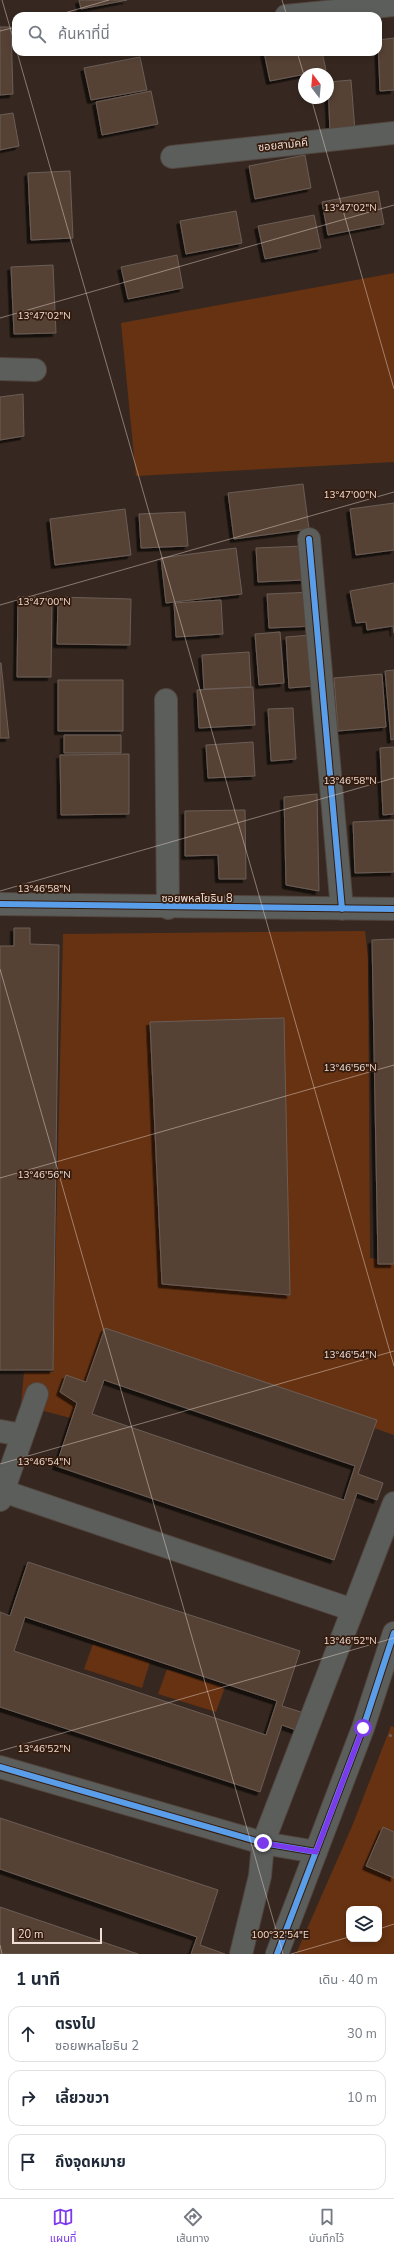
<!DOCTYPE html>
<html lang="th">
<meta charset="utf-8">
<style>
:root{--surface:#fff;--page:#f2f2f3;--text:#1f2937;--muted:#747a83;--line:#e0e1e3;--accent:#7c3aed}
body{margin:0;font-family:"Nunito Sans","Noto Sans Thai",sans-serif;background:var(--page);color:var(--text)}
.controls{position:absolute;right:12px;bottom:12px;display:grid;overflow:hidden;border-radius:8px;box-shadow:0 2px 6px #0003}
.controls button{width:36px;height:36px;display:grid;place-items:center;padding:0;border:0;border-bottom:1px solid var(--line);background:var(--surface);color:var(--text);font:20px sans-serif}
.compass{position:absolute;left:298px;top:68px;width:36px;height:36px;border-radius:50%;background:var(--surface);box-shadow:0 2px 6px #0003;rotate:344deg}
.scale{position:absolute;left:12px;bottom:10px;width:90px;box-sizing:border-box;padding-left:4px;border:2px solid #f0ded5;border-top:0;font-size:11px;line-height:14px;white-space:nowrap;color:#f0ded5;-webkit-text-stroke:3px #341b0d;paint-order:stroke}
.stop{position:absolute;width:12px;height:12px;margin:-9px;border:3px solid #7c3aed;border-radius:50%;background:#fff}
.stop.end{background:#7c3aed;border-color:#fff;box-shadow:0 1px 4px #0008}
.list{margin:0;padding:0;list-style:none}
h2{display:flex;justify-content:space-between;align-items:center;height:52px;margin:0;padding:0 16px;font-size:17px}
h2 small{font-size:13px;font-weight:400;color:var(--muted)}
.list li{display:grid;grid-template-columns:26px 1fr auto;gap:12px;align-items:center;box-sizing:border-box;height:56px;margin:0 8px 8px;padding:0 8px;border:1px solid var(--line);border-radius:12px}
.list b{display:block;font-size:15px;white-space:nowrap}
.list p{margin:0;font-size:13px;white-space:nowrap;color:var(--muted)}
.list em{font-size:13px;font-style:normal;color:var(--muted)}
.icon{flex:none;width:22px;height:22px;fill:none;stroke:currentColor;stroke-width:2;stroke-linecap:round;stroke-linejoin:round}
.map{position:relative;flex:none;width:394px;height:1954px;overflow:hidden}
.search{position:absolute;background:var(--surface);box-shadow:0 2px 6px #0003;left:12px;right:12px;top:12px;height:44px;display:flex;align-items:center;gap:10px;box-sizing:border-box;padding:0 14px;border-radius:12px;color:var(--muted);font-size:15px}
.sheet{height:244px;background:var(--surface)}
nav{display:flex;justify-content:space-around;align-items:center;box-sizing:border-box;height:56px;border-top:1px solid var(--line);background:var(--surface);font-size:11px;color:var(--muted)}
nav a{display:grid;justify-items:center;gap:2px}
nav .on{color:var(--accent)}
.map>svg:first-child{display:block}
.green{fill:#673211;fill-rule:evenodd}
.building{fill:#574234;stroke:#6a5d56;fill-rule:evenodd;filter:url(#shadow)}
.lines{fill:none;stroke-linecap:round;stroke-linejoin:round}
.minor-casing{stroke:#52463f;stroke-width:24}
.path{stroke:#666461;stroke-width:2.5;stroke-dasharray:3 3;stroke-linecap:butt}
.minor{stroke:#5c5e5c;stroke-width:22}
.cycleway-casing{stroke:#341b0d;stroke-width:8}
.cycleway{stroke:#5a9eea;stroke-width:6}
.route{stroke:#7c3aed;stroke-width:5}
.ticks{fill:none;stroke:#f0ded5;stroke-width:1;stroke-opacity:0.45}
.labels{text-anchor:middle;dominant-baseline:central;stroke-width:3.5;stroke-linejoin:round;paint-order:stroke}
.street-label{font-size:11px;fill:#f0ded5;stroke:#341b0d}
.ticks-label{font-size:10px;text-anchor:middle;fill:#f0ded5;stroke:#341b0d;stroke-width:3.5;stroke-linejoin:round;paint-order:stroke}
</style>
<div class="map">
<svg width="394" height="1954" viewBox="0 0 394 1954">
<defs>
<filter id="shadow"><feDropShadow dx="-3.5" dy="3.5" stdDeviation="0" flood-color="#0009"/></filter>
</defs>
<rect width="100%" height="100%" fill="#362820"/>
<path class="green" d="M394,273V462L136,476L121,323Z
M365,931L368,957L370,1258L394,1261V1435L120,1339L82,1421L21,1405L24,1372H53L63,934Z
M93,1644L150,1662L142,1688L84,1669Z
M167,1669L225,1687L216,1712L158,1694Z
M391,1726L394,1727V1954H296L353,1824ZM349,1909H379V1939H349Z"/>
<path class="building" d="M79,0H127L81,9Z
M0,27H11L13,94L0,95Z
M394,38V90L380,91L378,40Z
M264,52H322L326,70L270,81Z
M140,57L147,90L91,100L84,68Z
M351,80L355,131L330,133L328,82Z
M151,91L158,124L102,135L96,102Z
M13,113L19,146L0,150V115Z
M305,155L311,188L255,199L249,166Z
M70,171L73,238L31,240L28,173Z
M378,191L384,224L328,235L322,202Z
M236,211L242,243L186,254L180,221Z
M314,215L321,248L265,259L258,226Z
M177,255L183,288L128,299L121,267Z
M53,265L56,333L14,334L11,267Z
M23,394L24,436L0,440V397Z
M303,484L309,529L234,539L228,493Z
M394,503V550L356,555L350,509Z
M125,509L131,555L55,565L50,519Z
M185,512L188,546L141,548L139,514Z
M303,546L305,580L258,582L256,548Z
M236,548L242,594L166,603L161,558Z
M394,583V633L393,626L367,630L366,622L356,623L350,591Z
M314,592L316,626L269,628L267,594Z
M18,597H52L51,677H17Z
M58,597L131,599L130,645L57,644Z
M221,600L223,634L176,637L174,603Z
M280,632L284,683L259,685L255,634Z
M310,635L314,686L289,688L286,637Z
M249,652L251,687L204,689L202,655Z
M0,663H1L9,738H0Z
M394,670V739L391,740L385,671Z
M382,674L386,727L338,731L334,678Z
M58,680H123V731H58Z
M253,687L255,725L199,728L197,690Z
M293,708L296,759L271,761L268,709Z
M64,735H121V753H64Z
M253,742L255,776L208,778L206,745Z
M394,747V814L383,815L380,748Z
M129,754V814L61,815L60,755Z
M317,794L319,891L286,885L284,797Z
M245,810L246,879H219L218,855L185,856V811Z
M394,820V872L355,873L353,822Z
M14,928H30V944L59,945L53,1370H0V946H14Z
M394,939V1264H378L372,940Z
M284,1018L290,1295L162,1284L150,1022Z
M105,1328L377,1420L358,1474L383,1483L377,1500L357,1493L334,1560L56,1466L77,1403L60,1392L66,1375L86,1382ZM104,1380L355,1466L344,1500L92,1414Z
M28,1562L300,1651L282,1706L307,1714L301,1732L282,1725L260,1792L0,1707V1612L10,1616ZM25,1617L277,1701L266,1735L14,1651Z
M0,1818L218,1890L200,1945L225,1954H191L197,1937L0,1869Z
M383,1827L394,1832V1878L366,1866Z
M0,1907L138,1954H0Z"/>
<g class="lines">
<g class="minor-casing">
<path id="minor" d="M286,16L394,5
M172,157L394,133
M0,369L35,370
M309,539L342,909
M166,700L168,908
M0,904L394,909
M0,1431L22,1435
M3,1491L353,1610
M0,1500L37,1394
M0,1767L263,1843L316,1852
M241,1954L260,1876L263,1843L394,1503
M277,1954L363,1728L394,1633"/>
</g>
<path class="path" d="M389,1735L394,1737"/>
<use href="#minor" class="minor"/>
<g class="cycleway-casing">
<path id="cycleway" d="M309,539L342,909
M0,904L394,909
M0,1767L263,1843L316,1852
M277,1954L363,1728L394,1633"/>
</g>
<use href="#cycleway" class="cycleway"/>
</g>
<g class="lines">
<path class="route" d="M263,1843L316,1852L363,1728"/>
</g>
<path class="ticks" d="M2,0L16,48M282,0L287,16M54,16L109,0M0,31L16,27M17,52L394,1366M297,52L304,75M311,98L394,389M0,318L394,205M0,605L394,492M0,891L394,778M0,969L283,1954M0,1178L394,1065M0,1464L394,1351M0,1751L394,1638M379,1929L394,1924M0,1945L2,1954M291,1954L349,1937"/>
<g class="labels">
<g class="street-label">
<text transform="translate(283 145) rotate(-6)">ซอยสามัคคี</text>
<text x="197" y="898">ซอยพหลโยธิน 8</text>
</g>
</g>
<g class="ticks-label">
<text x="350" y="211">13°47'02"N</text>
<text x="44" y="319">13°47'02"N</text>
<text x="350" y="498">13°47'00"N</text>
<text x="44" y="605">13°47'00"N</text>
<text x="350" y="784">13°46'58"N</text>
<text x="44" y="892">13°46'58"N</text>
<text x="350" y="1071">13°46'56"N</text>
<text x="44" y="1178">13°46'56"N</text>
<text x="350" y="1358">13°46'54"N</text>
<text x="44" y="1465">13°46'54"N</text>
<text x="350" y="1644">13°46'52"N</text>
<text x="44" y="1752">13°46'52"N</text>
<text x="280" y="1938">100°32'54"E</text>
</g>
</svg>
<div class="controls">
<button><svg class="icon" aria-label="layers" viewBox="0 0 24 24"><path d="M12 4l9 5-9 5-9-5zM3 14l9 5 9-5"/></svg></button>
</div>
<svg class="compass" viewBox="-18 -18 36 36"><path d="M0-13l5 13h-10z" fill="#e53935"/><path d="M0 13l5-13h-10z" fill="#747a83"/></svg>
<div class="scale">20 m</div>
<div class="stop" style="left:363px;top:1728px"></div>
<div class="stop end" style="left:263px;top:1843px"></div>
<div class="search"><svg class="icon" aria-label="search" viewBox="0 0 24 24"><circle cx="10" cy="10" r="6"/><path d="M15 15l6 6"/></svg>ค้นหาที่นี่</div>
</div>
<section class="sheet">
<h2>1 นาที<small>เดิน · 40 m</small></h2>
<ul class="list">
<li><svg class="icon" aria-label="ahead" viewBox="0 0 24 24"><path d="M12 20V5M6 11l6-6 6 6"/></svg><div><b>ตรงไป</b><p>ซอยพหลโยธิน 2</p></div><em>30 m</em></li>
<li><svg class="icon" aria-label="right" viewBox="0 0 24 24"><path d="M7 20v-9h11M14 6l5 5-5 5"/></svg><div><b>เลี้ยวขวา</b></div><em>10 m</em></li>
<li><svg class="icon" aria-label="arrive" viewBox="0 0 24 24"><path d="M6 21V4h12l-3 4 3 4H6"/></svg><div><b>ถึงจุดหมาย</b></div></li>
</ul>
</section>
<nav>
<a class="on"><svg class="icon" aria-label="map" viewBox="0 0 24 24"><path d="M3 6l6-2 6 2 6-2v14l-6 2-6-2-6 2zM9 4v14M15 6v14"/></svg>แผนที่</a>
<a><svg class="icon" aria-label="directions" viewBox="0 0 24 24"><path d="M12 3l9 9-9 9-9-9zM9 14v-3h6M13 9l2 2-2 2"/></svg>เส้นทาง</a>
<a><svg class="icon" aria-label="saved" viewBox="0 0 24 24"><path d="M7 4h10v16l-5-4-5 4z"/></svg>บันทึกไว้</a>
</nav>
